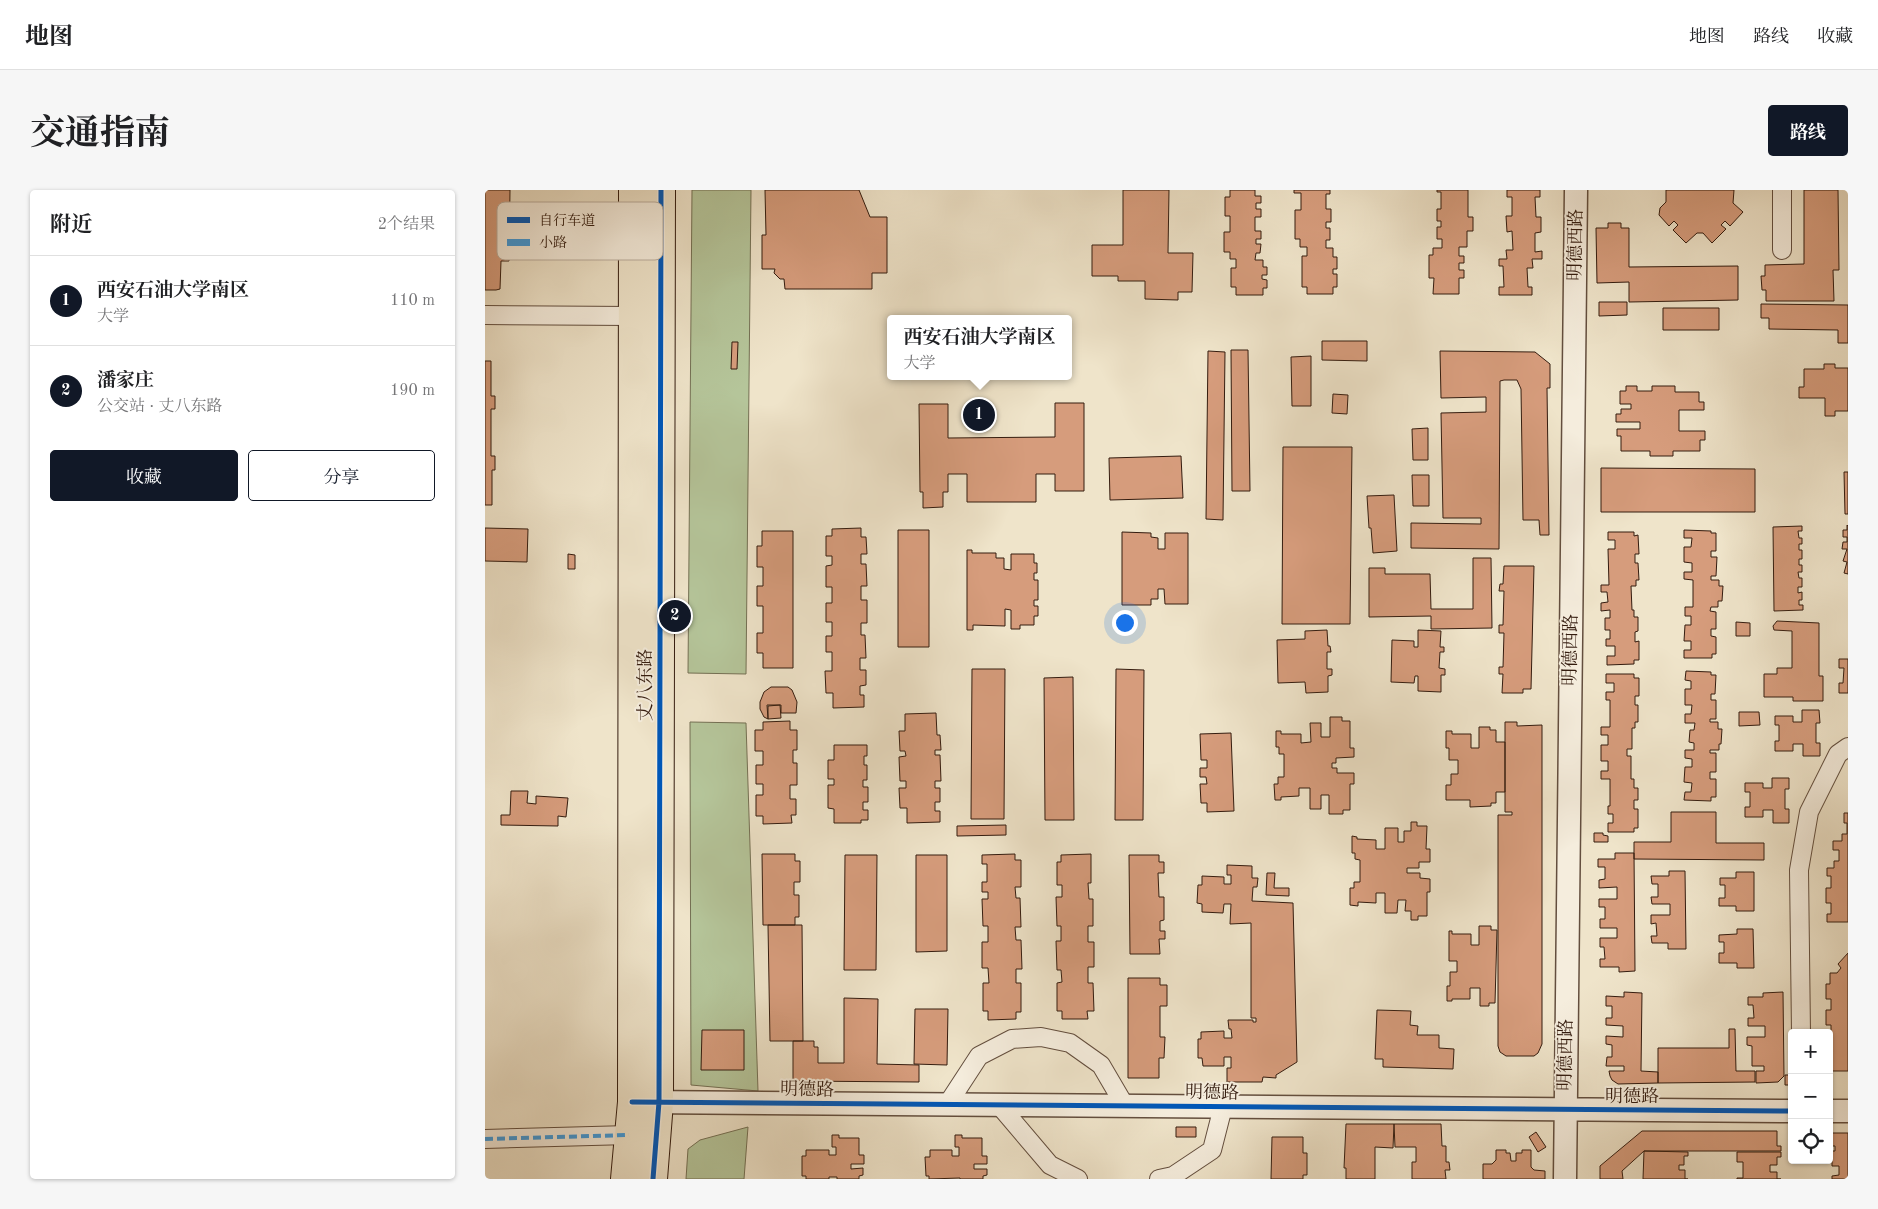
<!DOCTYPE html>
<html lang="zh">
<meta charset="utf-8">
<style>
:root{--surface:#fff;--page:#f6f6f6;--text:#202124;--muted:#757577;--line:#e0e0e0;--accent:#111827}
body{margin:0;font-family:"Old Standard TT","Noto Serif SC",serif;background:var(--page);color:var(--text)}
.controls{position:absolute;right:15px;bottom:15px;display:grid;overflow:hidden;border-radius:5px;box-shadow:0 1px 4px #0004}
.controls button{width:45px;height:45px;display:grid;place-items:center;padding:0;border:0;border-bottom:1px solid var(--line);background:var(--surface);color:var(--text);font:25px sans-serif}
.you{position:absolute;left:639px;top:432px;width:18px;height:18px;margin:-12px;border:4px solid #fff;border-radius:50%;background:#1a73e8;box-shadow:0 0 0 8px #1a73e833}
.badge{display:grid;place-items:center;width:32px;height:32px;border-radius:50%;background:var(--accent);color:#fff;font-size:16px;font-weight:700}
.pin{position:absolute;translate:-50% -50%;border:2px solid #fff;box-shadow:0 1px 5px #0006}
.popup{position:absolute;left:402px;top:125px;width:185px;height:65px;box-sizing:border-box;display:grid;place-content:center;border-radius:5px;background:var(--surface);filter:drop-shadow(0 1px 4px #0005);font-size:16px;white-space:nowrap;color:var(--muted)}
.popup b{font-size:19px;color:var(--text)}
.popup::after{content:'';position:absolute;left:50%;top:100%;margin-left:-10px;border:10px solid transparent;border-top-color:var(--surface)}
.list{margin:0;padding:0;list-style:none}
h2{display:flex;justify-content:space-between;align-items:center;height:65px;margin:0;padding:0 20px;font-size:21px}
h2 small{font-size:16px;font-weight:400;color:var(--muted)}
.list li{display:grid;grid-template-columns:32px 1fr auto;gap:15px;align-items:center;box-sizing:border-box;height:90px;padding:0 20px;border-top:1px solid var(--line)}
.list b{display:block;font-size:19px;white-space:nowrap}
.list p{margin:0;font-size:16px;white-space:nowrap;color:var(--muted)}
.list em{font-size:16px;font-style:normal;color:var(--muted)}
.actions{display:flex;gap:10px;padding:15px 20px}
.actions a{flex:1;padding:11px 0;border:1px solid var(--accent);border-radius:5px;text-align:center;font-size:18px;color:var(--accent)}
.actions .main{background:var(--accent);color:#fff}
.icon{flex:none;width:28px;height:28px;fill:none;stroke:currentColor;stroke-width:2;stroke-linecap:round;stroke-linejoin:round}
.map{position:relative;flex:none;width:1363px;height:989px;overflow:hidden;border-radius:5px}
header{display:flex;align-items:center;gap:30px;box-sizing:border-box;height:70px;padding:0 25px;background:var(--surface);border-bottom:1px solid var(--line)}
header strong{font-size:24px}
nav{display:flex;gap:28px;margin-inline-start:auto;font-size:18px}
.intro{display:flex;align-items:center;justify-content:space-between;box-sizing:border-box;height:120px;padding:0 30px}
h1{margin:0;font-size:35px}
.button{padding:12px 22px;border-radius:5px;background:var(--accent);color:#fff;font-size:18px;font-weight:700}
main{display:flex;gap:30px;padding:0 30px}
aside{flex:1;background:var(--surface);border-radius:5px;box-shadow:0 1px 4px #0004}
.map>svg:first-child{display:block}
.grass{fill:#b5c59a;stroke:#747054}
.building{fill:#d69c7c;stroke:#341c0f}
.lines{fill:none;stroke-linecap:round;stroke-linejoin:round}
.minor-casing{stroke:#634e3e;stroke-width:20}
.tertiary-casing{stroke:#634e3e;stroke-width:25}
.primary-casing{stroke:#341c0f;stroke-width:30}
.minor{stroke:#f5eddd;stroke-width:18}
.tertiary{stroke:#f5eddd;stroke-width:22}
.primary{stroke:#efe4ca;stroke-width:28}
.quiet{stroke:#3e9bde;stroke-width:4;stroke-dasharray:8 4;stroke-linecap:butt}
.cycleway-casing{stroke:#f5eddd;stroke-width:8}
.cycleway{stroke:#0057b8;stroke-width:5}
.labels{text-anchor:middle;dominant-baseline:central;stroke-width:4;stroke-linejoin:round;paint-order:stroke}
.street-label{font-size:18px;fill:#341c0f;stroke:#f5eddd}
.key{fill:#f5eddd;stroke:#bbae9f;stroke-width:1}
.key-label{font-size:14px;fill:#341c0f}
</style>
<header>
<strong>地图</strong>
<nav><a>地图</a><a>路线</a><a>收藏</a></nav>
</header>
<div class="intro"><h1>交通指南</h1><a class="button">路线</a></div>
<main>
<aside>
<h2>附近<small>2个结果</small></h2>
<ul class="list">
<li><span class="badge">1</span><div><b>西安石油大学南区</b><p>大学</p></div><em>110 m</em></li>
<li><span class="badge">2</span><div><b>潘家庄</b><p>公交站 · 丈八东路</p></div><em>190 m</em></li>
</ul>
<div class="actions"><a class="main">收藏</a><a>分享</a></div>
</aside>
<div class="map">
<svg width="1363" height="989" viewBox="0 0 1363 989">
<rect width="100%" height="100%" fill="#efe4ca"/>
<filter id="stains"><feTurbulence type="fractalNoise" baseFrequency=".004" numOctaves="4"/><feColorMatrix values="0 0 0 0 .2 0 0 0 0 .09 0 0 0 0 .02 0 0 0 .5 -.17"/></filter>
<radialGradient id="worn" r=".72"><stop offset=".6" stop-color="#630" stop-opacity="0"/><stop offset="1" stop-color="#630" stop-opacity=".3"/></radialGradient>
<path class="grass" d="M207,0H266L261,484L203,483Z
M205,532L261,533L273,901L206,895Z
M263,937L259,989H201L203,959L215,950Z"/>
<path class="building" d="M0,0H25L24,71H16L15,99L11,100H0Z
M280,0H374L385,27H402V83H387V99H300L299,89H295L289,83L290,79H277V45H281Z
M638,0H684L683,63H708L707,102H693V110L660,109V91H633V86H607V55H638Z
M745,0H770V6H776V13H771V19H776V27H770V41H776V49H771V54H776L775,63H771L770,70H778V77H782V85H777V89L782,90V98H778V105H751V97H746V78H751V69H745V62H739V42H745V26H740V7H745Z
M809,0H845V4H841V19H846V32H841V38H845V50H841V58H848V67H852V79H848V84H852V97H848V104H822V97H817V66H822V57H815V49H810V20H816V3H809Z
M952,0H983V27H988V41H982V57H974V66H979V73H974V80H979V88H974V104H948L949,88H944V65H948V58H957V49H952V37H956V31H952V19H956V2H952Z
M1022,0H1055V7H1050L1051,27H1056V42L1050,43V62L1057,61V69H1047L1048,78H1042L1043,97H1047V105H1014V97H1019L1018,76H1014V69H1022L1021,60H1028L1027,41L1022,42L1021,26H1027V7H1022Z
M1181,0H1249L1248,13L1258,22L1245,36L1240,31L1236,35L1241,39L1227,53L1218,43H1212L1201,53L1188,40L1193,35L1189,31L1184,36L1174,25L1175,18L1181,12Z
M1319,0H1353L1354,80H1348L1349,111H1281V100H1277L1276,86H1280V75L1319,74Z
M1123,33H1136V38H1144V77L1253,76V110L1144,112V92L1112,93L1111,38H1123Z
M1114,112H1142V125L1114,126Z
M1276,114L1363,115V153H1353V140L1284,139V128H1276Z
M1178,118H1234V140H1178Z
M837,151H882V171L837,170Z
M247,152H253L252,179H246Z
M746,160H763L765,301H747Z
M723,161L740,162L738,330L721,329Z
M955,161L1050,162L1065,174V198H1062L1064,345H1055L1054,330H1038L1036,199L1032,190H1019L1015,191L1014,359L926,358V333L996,334V328H958L956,223L1001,222V207L956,208Z
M826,166V216H807L806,167Z
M0,171H6V206H10V219H6V266H10V280H7V315H0Z
M1339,174H1350V178H1363V221H1350V226H1340V208H1314V197H1319V179H1339Z
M1141,196H1152V201H1167V196H1190V202H1214V212H1219V220H1194V241H1220V250H1215V261H1188V266H1165V261H1136V246H1132V239H1155V232H1131V224H1136V219H1146V214H1135V201H1141Z
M848,204L863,205L862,224L847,223Z
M570,213H599V301H570V284H551V312H482V284H463V302H458V317L438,318V302H435L434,214H463V248L570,247Z
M943,238V270H928L927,239Z
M798,257H867L865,434H797Z
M696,266L698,308L625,310L624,268Z
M1116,278L1270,279V322H1116Z
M1359,282H1363V324H1360Z
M927,285H944V316H928Z
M909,305L912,361L888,363L886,338H884L882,306Z
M1362,335L1363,336V384L1359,383L1362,372L1358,371L1362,359H1357L1358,352H1362V347H1358V340H1362Z
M1317,336V341H1313L1314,348H1317V354H1314V360H1317V369H1314V375H1317V382H1313L1314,388H1317V397H1313V403L1317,402V410H1314V415H1318V420L1289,421L1288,337Z
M0,338L43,339L42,372L0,371Z
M376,338V347H381L382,364H376V374H381L382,396H376V410H382V433H376V445H380L381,468H375V480H381V495L375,496V505H379V517L348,518V503H341L340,481H347V462H341V446H347V432H341V413H347V397H341V376L347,375V366H341V346H347V339Z
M413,340H444V457H413Z
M1199,340L1226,341V343H1231V361H1226V367H1232L1231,386H1226V390H1234V396H1238L1237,411H1233V417H1226L1225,421L1231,422V439H1226V446L1231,447V464H1227V468H1199V460H1206V451H1199L1200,435H1206V426H1200V417H1208V390L1199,389V382H1207V373L1199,372V357H1206L1207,348H1199Z
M277,341H308V478H278V463H272V443H278V416H272V396H278V377H272V356H277Z
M637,342L666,343V347L673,348V359H680V343H703V414H680L679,399H673V409H666V415H637Z
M1123,342H1149V346L1153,345L1154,364H1150V373H1153L1154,390H1151V396H1146L1147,420H1149V427H1153V441L1150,442V452L1154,451V470H1149V474L1122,475V466H1130V456H1121V449H1125V440H1120V428H1125V420L1116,421V413L1123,412L1122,402H1116V395H1124L1123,359H1130V350H1123Z
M482,360H487V363H511V368H519V379L526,380V364H549V373H552V383H549V390H553V410H549V416H553V426H549V435H535V439H526V420L520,419V436L488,435V440H482Z
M83,364L90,365V379H83Z
M988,368H1006L1007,438L946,439V426L884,427V378H900V384H945L946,419H988Z
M1019,376H1049L1046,499H1038V503H1017L1018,484H1014V477H1018L1019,443H1014V435H1018L1019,401H1014L1015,394H1018Z
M1292,431L1334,433V486H1338V511H1308V507H1279V484H1292V478H1307V441L1289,440L1288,436Z
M1251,432L1265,433V446H1251Z
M842,440L843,456H845L846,462H842V479H847V485L843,486V502L821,503L820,492L793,493L792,450L820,449V441Z
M933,440L956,441L955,457H959V462H955L954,478L960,479V485H956V502L933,501V486H930L929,493L906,492L907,450L929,451V457H933Z
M1354,469H1363V503H1354V493H1358L1359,478H1354Z
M487,479H520L519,629H486Z
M631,479L659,480L658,630H630Z
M1201,481L1226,482V485H1231L1230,504H1226V510H1231V529H1225V532H1233V539H1237L1236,554H1234V560H1225V563H1231V582H1225V589H1231V607H1226V611L1199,610L1200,602H1206L1207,593L1199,592L1200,577H1207V569L1200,568V560H1209V553L1204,552L1205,540H1209L1210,533H1200V524H1206L1207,515H1200V499H1206V491L1200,490Z
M1121,484H1149V488H1154V506H1150V515H1153V532H1150V538H1147V559H1142V566H1146V589H1149V598H1153V610H1149V619H1153V638H1149V642H1123V633H1128V624H1123V616H1125V589H1116V581H1123V571H1116V555H1123V545H1116V537H1125V510H1121V502H1129V493H1121Z
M588,487L589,630H560L559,488Z
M286,497H303L307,500L312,512L311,523H296V515H282L283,529L279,527L275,519V512L279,502Z
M295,515L296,528L283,529V516Z
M1317,520H1334L1335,533H1331V553H1335V566H1318V554H1308V561H1290V551H1294V535H1290V526H1308V532H1317Z
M1254,522H1274L1275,535L1254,536Z
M451,523L452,545H455L456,560H450V565H455L456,591H450V598H455V612H450V621H455V632L422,633V618H415L414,598H421V591H415L414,567L421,566L420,561H415L414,541H420V524Z
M845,527H857V531H865V558H869V567L851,568V573H847V578H852V583H869V594H865V620H858V624H844V605H836V619H825V598H814V606L796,607V610H790L789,594H793V587H799V564H794V557H791V541H796V544H816V553L826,552L825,533H836V547H845Z
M305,531V540H312V560H308V573H312V595H305V609H311V625H306L307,633L278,634V626H271V605H278V594H271V575H278V561H270V540H278V532Z
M1020,532H1032V536L1057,535V854L1053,863L1049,866H1021L1015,862L1013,856V625H1027V622H1020Z
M994,537H1005V540H1011V552H1020V602H1011V613H1006V616L985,617V610H961V595H966V584H973V570H964V558H961V541H967V544H986V558H994Z
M746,543L749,621L722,622V613H716L715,594H722L721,587H715V578H722V570H716L715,544Z
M349,555H382V566H379V575H382V590H378V597H383V612H378V620H383V630H376V633H349V619L343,618V595H349V589H343V570H349Z
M1287,588H1304V599H1300V619H1304V633H1288V620H1278V627H1260V617H1265V602H1260V593H1278V598H1287Z
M26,601H43L42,613L51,614V606L83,608L81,627L73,626V636L16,635V625H25Z
M1186,622H1231V653H1279V670L1149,669V652H1186Z
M1359,623H1363V732H1342V724H1346V713H1341V698H1346V686H1342V678H1349V671H1354V660H1348V651H1357V644H1362V633H1359Z
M926,632H932V636H942L941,659H945V672H934V678H922V683H935V688L945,689V702H942V726H933V730H926V721H920L921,710H913L912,723H900V703H891V713L873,712V716L865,715V698H869V692H875V670L870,669V663H867V646L872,647V649L891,650V659H900V638H913V652H919V641H926Z
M521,635V645L472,646V636Z
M1109,643H1118V645L1123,646V652H1109Z
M1130,663H1149L1150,781L1134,782V777H1115V769H1120L1119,757H1115V748H1132V738H1115V729H1120V717H1114V709H1132V697L1114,698V690L1120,689V677H1113V669H1130Z
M277,664H310V671H315V692H309V705H314V727H310V735H278Z
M530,664V670H536V697H530L531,708H535L536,737H530L531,750H536L537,779H531V793H536V822H531V829L503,830V821H498V793H504L503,778H497V752H503V736H498L497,709H503V702H497V692H502V674H497V665Z
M606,664V693H603L604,709H608V736H603V752H609V777H603V793H608L609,821H602L603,829H577V821H572V793L577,792L576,780H572L571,751H576V736H572L571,707H577V695H572V672H576V665Z
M360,665H392L391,780H359Z
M431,665H462V761L431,762Z
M644,665H674V672H679V683H673L674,707H679V730L675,731V741H680V749H674L675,764H645Z
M742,675L767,676V688H773L772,697H768L767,711L808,713L812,872L791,885V888L778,887L777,892H742V878H746V867H739V876H718L717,868H713V849H716V842L739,841V848H747L746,839H744L743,830H768V832H771V828H766V733L745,734L746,714H739L738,723L717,722V714L712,713L713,695H717V686L739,687V694H746V685H742Z
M1184,681H1200L1201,759H1183V753H1167L1166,746H1172L1171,733L1166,734V725H1185V714H1167L1166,707H1173V694H1167L1166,686H1184Z
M1251,682H1269V721H1251V716H1234V708H1240V695H1235V688H1251Z
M782,683H790L789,698H804V706L781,705Z
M283,735H317L318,851H285Z
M994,736H1006V740H1012L1010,813H1004V816H995V798H985V809H967V811H962V796H965V782H972V771H964V741H967V744H986V755H994Z
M1252,739H1268L1269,778H1252V773H1234V763H1239V752H1234V745L1252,744Z
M1363,763V881H1344V873H1346L1344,846H1346V835H1341V820H1346V809H1341V794H1345V783H1352L1356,778L1353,774Z
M643,788H675V795H682V816H675V847H680L679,868H674V888H643Z
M1139,802L1157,803L1156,881L1173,882V893L1133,894L1127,890L1125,886L1124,881H1139V876H1121L1122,867H1127V855L1121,854V846L1138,847V836L1121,835V828H1127V816H1121V806L1139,807Z
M1298,802L1299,886L1293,892L1271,893V881H1279V876H1267V856L1262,855V847H1280V836H1263V828H1269L1268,815H1263V807H1278V803Z
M359,808L393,809L392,874L434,875V892L308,891V851H329V857H333V873H359Z
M430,819H463L462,875L429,874Z
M892,820L926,821L925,835L933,836L932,845H954V858L969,859L968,879L898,877V869H890Z
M1244,839H1250L1251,881H1270V892L1173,893V858H1244Z
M217,840H259V880H216Z
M1300,885H1307V895H1300Z
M861,934H909L908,958L890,957V989H861V978H859Z
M909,934H956L957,956H961V972H964L965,980H960L961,989H927V972H931V957H910Z
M691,937H711V947H691Z
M1157,941H1292V956H1296V961H1159L1137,981L1138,989H1115V976Z
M1051,942L1061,957L1053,962L1044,947Z
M1344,943H1363V989H1347V986L1354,985V976H1347V961H1350V956H1344Z
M347,945H354V948H374V965H379V974H366V979L378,978V985L374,986V989H352V987H344V989H321V986H317V966H321V960H344V965H351V957H347Z
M470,945H477V948H497V966H502V974H489V979H502V985L498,986V989H475V988L444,989V986H441L440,967H445V960H467V966H474V957H470Z
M787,947H818V963H822V985H818V989H786Z
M1011,960H1021V963H1025L1026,971H1031V963H1037V960H1046V977L1049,980L1060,981V989H998V974H1007L1011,970Z
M1159,961L1203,962V966H1199V975H1194V980H1200V989H1203H1158Z
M1252,962H1296V967H1292V975H1285V982H1292V989H1296H1252V988H1258V972H1252Z"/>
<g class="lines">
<g class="minor-casing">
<path id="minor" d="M1297,60V0
M0,125L148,126
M1316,843L1314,680L1324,622L1353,564L1363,557
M462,915L494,866L527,849L556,847L585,853L616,875L640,916
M514,915L565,975L593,989
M0,949L144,945
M674,989L688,986L727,960L738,917"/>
</g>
<g class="tertiary-casing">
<path id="tertiary" d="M158,912L1307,921
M1344,921H1363
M1080,989L1091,0"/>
</g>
<g class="primary-casing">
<path id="primary" d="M140,989L147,912L148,0
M168,989L174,912L176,0"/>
</g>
<use href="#minor" class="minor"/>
<use href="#tertiary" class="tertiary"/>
<use href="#primary" class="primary"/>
<path class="quiet" d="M0,949L144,945"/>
<g class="cycleway-casing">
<path id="cycleway" d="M147,912L1307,921
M168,989L174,912L176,0"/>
</g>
<use href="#cycleway" class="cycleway"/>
</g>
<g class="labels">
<g class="street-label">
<text transform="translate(1091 55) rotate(-89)">明德西路</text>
<text transform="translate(1086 460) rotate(-89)">明德西路</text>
<text transform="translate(161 495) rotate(-90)">丈八东路</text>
<text transform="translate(1081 865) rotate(-89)">明德西路</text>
<text transform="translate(322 900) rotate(1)">明德路</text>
<text transform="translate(727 903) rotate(1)">明德路</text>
<text x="1147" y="907">明德路</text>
</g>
</g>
<rect x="12" y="12" width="166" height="58" rx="8" class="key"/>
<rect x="22" y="27" width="23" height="6" fill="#0057b8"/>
<rect x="22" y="49" width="23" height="7" fill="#3e9bde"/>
<g class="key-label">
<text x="54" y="35">自行车道</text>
<text x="54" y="57">小路</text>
</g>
<rect width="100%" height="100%" filter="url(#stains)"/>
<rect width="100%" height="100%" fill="url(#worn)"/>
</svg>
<div class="controls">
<button>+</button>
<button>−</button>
<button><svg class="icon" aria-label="locate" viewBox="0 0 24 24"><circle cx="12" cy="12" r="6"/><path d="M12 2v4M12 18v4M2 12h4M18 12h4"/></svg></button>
</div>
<div class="you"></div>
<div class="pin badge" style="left:494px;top:225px">1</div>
<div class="popup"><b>西安石油大学南区</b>大学</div>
<div class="pin badge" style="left:190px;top:426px">2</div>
</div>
</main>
